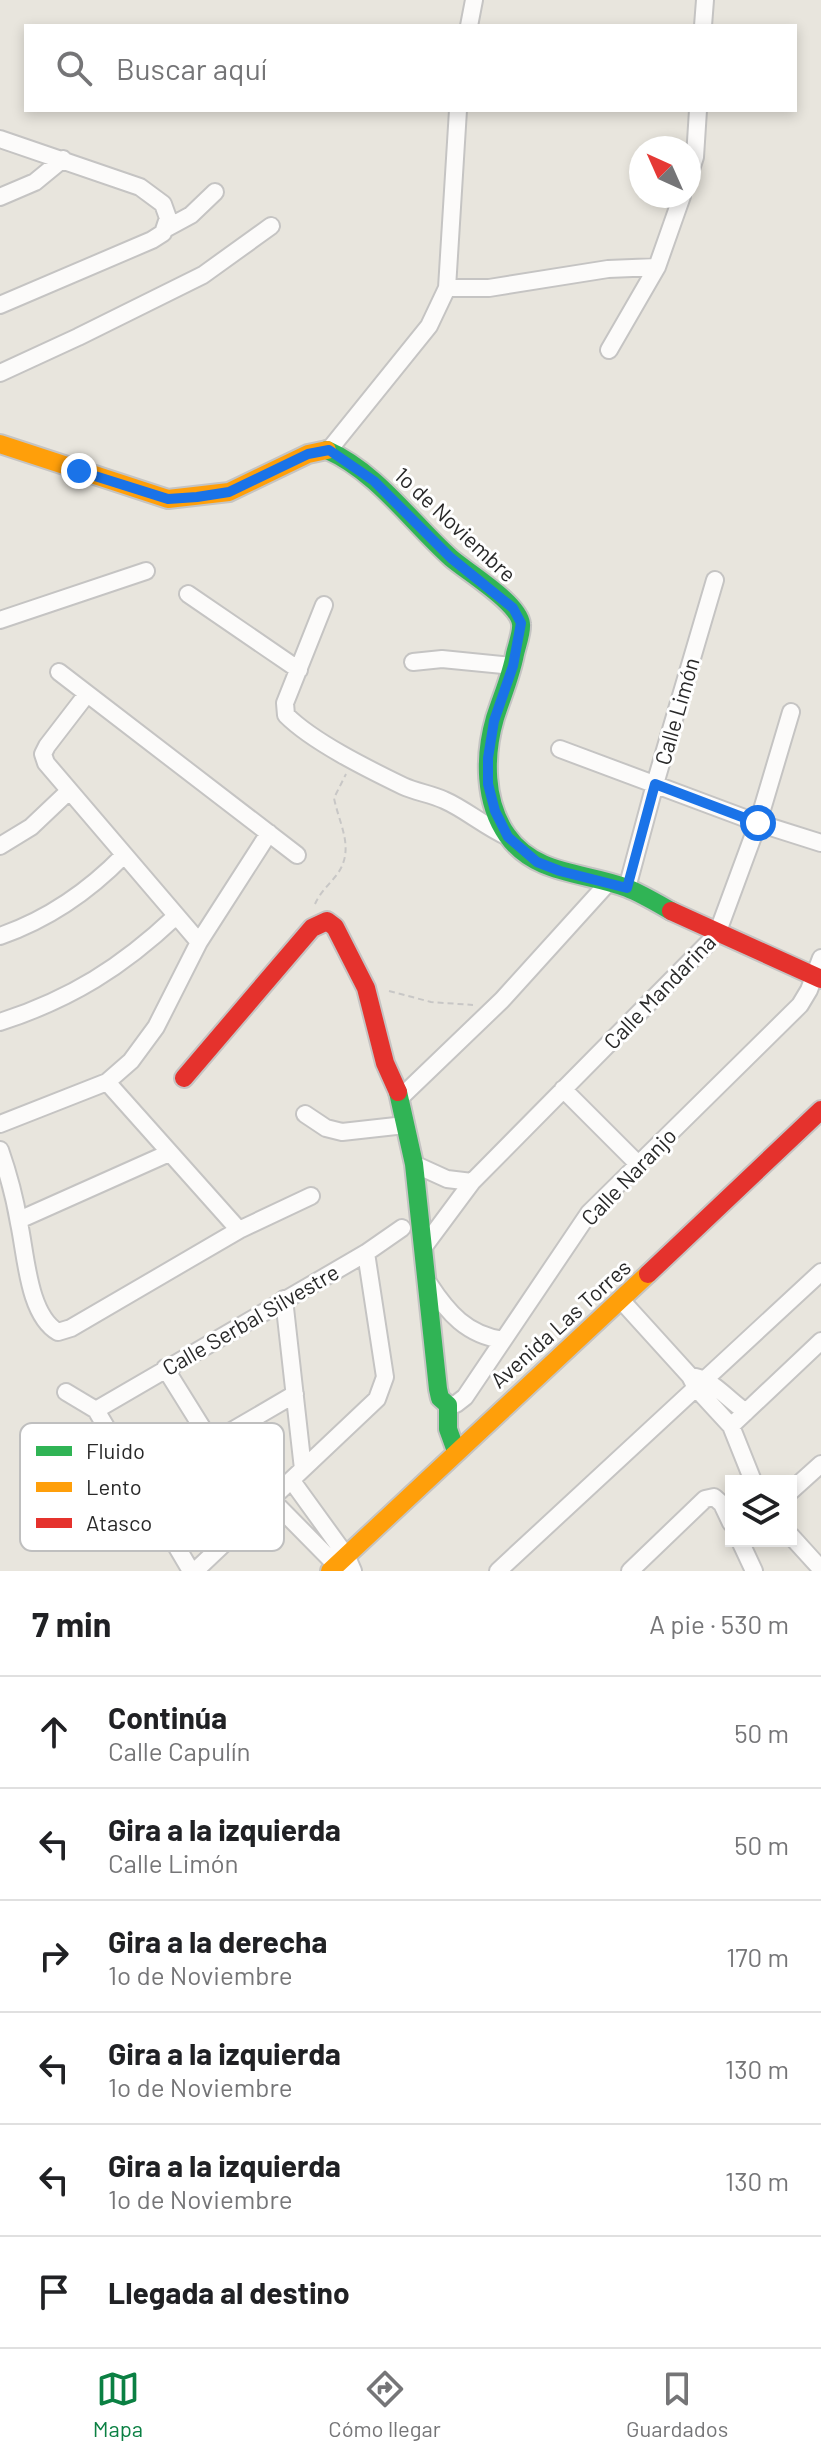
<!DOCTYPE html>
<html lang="es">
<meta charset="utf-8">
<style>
:root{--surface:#fff;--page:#f6f6f6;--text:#202124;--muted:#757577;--line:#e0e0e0;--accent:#0b8043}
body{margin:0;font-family:Barlow,sans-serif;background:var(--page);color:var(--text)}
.controls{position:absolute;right:24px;bottom:24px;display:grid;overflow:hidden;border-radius:0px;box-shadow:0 4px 12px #0003}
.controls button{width:72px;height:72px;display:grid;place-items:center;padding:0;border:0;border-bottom:2px solid var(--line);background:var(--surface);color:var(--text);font:40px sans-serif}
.compass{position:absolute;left:629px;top:136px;width:72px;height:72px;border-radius:50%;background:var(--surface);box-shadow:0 4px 12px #0003;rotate:315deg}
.stop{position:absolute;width:24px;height:24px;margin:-18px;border:6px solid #1a73e8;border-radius:50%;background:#fff}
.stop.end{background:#1a73e8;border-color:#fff;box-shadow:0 2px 8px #0008}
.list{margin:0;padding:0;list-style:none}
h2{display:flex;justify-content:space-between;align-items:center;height:104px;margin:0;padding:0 32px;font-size:34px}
h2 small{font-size:26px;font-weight:400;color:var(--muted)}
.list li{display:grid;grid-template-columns:52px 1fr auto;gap:24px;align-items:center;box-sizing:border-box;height:112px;padding:0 32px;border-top:2px solid var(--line)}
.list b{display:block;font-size:30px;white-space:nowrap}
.list p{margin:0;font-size:26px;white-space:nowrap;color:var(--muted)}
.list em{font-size:26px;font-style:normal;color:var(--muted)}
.icon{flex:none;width:44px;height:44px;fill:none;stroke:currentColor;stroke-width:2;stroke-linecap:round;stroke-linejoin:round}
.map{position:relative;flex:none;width:821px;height:1571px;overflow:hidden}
.search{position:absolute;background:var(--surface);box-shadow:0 4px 12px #0003;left:24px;right:24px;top:24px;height:88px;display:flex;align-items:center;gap:20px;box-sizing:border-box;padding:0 28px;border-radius:0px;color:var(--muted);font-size:30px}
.sheet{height:776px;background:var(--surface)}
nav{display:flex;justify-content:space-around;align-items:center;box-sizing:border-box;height:112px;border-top:2px solid var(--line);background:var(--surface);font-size:22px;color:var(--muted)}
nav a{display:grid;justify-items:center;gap:4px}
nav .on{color:var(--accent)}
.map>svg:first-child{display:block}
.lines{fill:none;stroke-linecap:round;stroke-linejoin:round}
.street-casing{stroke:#c5c4c3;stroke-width:20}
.fast-casing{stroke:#c5c4c3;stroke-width:22}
.slow-casing{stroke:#c5c4c3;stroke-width:22}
.jam-casing{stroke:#c5c4c3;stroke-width:22}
.path{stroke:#c8c7c6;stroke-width:2;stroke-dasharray:6 4;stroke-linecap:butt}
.street{stroke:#fcfbfa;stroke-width:16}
.fast{stroke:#30b455;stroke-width:18}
.slow{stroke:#ff9f0a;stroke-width:18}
.jam{stroke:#e5322d;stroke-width:18}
.route{stroke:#1a73e8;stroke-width:10}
.labels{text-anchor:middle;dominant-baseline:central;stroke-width:6;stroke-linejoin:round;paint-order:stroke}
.street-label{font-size:22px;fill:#292929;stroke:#fff}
.key{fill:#fff;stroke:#bfbfbf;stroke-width:2}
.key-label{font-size:22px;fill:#292929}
</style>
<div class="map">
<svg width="821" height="1571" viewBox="0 0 821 1571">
<rect width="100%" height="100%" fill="#e8e5dd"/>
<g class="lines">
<g class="street-casing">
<path id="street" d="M469,26L474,0
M703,26L705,0
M0,139L140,187L163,204L168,218L163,233L152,240L0,305
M689,175L695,157L698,110
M0,197L35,182L63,159
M167,228L191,215L215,192
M447,288H489L608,269L657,267
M609,350L657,267L682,196
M0,373L78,337L203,275L271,226
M329,450L429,326L447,288L458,110
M188,594L299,670
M324,605L285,703L286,715C313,742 368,769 403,786C416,792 431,794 444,800C465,809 484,826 508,837
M0,620L146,571
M413,662L442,659L513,666
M59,672L297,855
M87,694L47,746L43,754L46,763L199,942
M560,749L758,823L821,843
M0,846L31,827L69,791
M627,888L655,784L715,580
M0,936C49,919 88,892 124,855
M0,1022C71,999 122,967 176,916
M107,1082L239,1230
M563,1089L637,1163
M400,1098L502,1000L608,883
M305,1114L326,1128L342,1132L405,1125
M0,1124L107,1082L131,1061L156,1027L199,942L269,833
M0,1150C8,1173 15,1199 19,1223C26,1254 28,1315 58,1332L71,1328L239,1230L311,1196
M414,1164L447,1179L472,1182
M19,1220L169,1153
M423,1248L472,1182L717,934L758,823L791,712
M429,1284C448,1313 467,1335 503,1340
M284,1299L303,1469
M621,1300L690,1376L696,1388L731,1426L753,1481
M165,1368L256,1514
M696,1377C712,1380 731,1402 746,1412
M66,1392L96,1410L191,1571
M448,1405L456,1404L465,1397L589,1213L800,1005L809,990L821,958
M96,1410L366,1253L402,1228
M731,1426L821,1341
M211,1443L295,1394
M292,1481L347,1557L353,1571
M791,1491L821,1464
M272,1500L341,1570
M791,1536L821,1569
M740,1541L754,1571
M195,1571L377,1399L385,1377L366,1253
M498,1571L821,1272
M630,1571L705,1499L714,1497L722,1504L731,1523"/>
</g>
<g class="fast-casing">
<path id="fast" d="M327,450C377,472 411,522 451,558C467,572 519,603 521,624C522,632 517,645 515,654C511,676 502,696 495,718C484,756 484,802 507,835C535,876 587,872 627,888C642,894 657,903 671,911
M398,1092L414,1164L438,1389L440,1398L448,1405V1429L456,1451"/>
</g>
<g class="slow-casing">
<path id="slow" d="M0,444L168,499L229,492L308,454L327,450
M330,1571L648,1274"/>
</g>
<g class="jam-casing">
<path id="jam" d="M671,911L821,979
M184,1078L312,928L327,921L335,927L366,988L385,1063L398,1092
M648,1274L821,1110"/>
</g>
<path class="path" d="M315,904C320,892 331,883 338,873C355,848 339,824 334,798L346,774
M389,991L431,1002L473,1005"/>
<use href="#street" class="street"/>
<use href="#fast" class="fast"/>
<use href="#slow" class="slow"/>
<use href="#jam" class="jam"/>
</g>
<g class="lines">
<path class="route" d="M79,471L168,499L197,497L229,492L308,454L329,450L374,481L451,558L513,608L521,623L513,666L494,721L488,758V784L495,811L508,837L537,862L560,871L627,888L655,784L758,823"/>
</g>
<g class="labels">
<g class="street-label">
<text transform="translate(456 524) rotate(43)">1o de Noviembre</text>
<text transform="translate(676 711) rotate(-74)">Calle Limón</text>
<text transform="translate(659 991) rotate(-46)">Calle Mandarina</text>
<text transform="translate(628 1176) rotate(-46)">Calle Naranjo</text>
<text transform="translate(250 1319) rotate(-30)">Calle Serbal Silvestre</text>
<text transform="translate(560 1323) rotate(-42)">Avenida Las Torres</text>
</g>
</g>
<rect x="20" y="1423" width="264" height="128" rx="12" class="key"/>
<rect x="36" y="1446" width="36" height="10" fill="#30b455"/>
<rect x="36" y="1482" width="36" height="10" fill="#ff9f0a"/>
<rect x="36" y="1518" width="36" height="10" fill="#e5322d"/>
<g class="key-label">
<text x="86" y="1459">Fluido</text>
<text x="86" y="1495">Lento</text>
<text x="86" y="1531">Atasco</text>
</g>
</svg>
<div class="controls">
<button><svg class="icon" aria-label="layers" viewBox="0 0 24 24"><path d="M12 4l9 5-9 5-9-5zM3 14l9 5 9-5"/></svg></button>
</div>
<svg class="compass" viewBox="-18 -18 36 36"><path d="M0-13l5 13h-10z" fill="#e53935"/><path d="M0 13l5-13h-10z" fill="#757577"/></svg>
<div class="stop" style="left:758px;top:823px"></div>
<div class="stop end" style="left:79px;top:471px"></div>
<div class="search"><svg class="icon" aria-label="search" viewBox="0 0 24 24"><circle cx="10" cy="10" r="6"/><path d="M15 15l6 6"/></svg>Buscar aquí</div>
</div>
<section class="sheet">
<h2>7 min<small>A pie · 530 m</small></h2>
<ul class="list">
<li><svg class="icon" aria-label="ahead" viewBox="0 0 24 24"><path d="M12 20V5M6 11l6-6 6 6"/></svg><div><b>Continúa</b><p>Calle Capulín</p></div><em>50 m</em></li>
<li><svg class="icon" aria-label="left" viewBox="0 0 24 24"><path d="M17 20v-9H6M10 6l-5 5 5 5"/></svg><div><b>Gira a la izquierda</b><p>Calle Limón</p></div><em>50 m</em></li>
<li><svg class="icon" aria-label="right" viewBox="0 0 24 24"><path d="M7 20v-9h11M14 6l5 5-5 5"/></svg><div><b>Gira a la derecha</b><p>1o de Noviembre</p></div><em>170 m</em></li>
<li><svg class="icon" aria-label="left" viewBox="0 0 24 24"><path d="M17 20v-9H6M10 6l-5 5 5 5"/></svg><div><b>Gira a la izquierda</b><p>1o de Noviembre</p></div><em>130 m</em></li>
<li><svg class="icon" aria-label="left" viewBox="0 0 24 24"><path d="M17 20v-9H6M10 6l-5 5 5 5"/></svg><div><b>Gira a la izquierda</b><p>1o de Noviembre</p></div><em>130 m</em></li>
<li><svg class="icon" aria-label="arrive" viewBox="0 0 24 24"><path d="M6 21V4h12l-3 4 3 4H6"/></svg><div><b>Llegada al destino</b></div></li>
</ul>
</section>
<nav>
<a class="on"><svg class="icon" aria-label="map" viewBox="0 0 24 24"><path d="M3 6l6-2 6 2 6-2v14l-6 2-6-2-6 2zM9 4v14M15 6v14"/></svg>Mapa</a>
<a><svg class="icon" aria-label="directions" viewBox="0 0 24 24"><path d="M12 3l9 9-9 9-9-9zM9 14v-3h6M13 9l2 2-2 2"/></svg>Cómo llegar</a>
<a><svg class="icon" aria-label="saved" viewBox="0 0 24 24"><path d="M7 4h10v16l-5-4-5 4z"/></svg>Guardados</a>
</nav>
